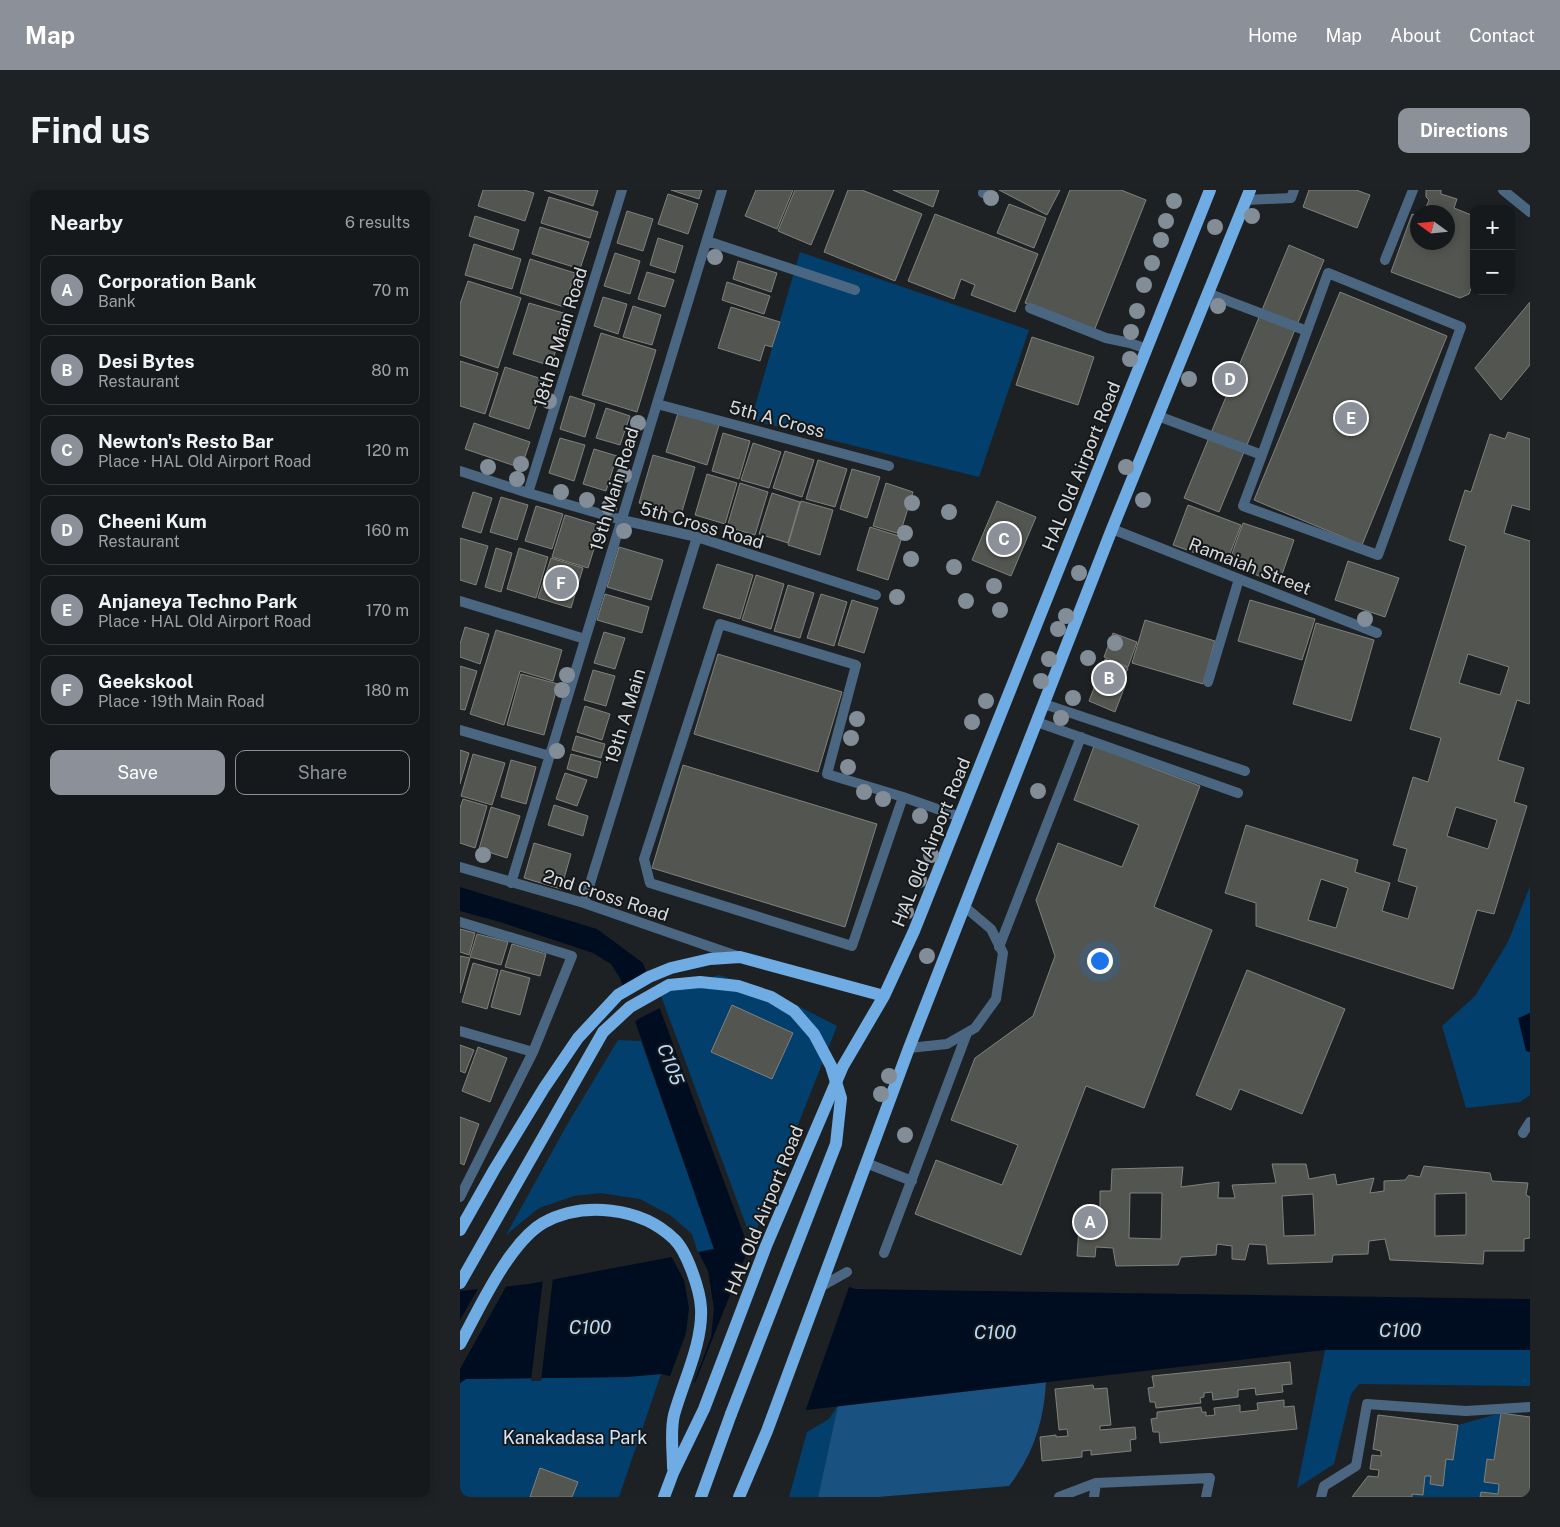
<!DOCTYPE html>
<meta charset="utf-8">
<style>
:root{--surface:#16191b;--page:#1f2224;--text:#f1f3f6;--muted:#9ea0a3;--line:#35383a;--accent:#8c9099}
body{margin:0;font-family:"Public Sans",sans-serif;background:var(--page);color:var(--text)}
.controls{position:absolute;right:15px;top:15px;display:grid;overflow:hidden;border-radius:10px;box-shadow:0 2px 12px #0003}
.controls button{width:45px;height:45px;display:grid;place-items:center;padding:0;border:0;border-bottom:1px solid var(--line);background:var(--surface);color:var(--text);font:25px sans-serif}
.compass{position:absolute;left:950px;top:15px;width:45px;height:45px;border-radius:50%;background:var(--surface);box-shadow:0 2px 12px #0003;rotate:285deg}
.you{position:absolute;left:639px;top:770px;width:18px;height:18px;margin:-12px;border:4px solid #fff;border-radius:50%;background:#1a73e8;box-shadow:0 0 0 8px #1a73e833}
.badge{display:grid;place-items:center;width:32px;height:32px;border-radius:50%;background:var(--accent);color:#fff;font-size:16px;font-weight:700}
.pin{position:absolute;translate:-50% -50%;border:2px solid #fff;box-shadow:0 1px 5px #0006}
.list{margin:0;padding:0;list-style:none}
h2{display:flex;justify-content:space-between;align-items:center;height:65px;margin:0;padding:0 20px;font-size:21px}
h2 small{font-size:16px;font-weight:400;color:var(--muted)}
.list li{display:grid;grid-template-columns:32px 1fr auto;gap:15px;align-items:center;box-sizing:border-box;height:70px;margin:0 10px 10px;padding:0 10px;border:1px solid var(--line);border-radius:10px}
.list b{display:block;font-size:19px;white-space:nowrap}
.list p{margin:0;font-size:16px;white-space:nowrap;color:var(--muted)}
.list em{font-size:16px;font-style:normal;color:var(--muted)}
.actions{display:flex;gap:10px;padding:15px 20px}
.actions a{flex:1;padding:11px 0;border:1px solid var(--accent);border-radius:10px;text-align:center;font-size:18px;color:var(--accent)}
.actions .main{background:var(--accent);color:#fff}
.map{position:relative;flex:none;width:1070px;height:1307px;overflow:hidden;border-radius:10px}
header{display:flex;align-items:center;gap:30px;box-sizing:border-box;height:70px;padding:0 25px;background:var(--accent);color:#fff}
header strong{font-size:24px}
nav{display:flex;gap:28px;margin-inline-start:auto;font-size:18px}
.intro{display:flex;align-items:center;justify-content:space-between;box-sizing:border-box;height:120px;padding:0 30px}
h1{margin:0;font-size:35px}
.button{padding:12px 22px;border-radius:10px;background:var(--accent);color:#fff;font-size:18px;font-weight:700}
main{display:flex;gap:30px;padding:0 30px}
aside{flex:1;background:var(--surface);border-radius:10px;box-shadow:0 2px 12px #0003}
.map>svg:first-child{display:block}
.green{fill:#023f6c}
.forest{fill:#195180}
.water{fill:#000d20}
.pier{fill:#1e2124}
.building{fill:#535550;stroke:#80817d;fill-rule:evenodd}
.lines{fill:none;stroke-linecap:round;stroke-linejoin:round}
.lane{stroke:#4a6681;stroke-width:10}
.street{stroke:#4a6681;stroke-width:10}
.primary{stroke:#70ace4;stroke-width:12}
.primary-bridge{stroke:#70ace4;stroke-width:12}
.tree{fill:#828d98}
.labels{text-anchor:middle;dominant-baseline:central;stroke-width:4;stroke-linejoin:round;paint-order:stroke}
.street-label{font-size:18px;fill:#d9dadc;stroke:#15181a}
.park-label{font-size:18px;fill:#d4e5f7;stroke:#15181a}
.water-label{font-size:19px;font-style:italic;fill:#b8dbfd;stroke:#15181a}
</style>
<header>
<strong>Map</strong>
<nav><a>Home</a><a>Map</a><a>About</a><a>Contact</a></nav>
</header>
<div class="intro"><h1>Find us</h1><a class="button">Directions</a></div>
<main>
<aside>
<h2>Nearby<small>6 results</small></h2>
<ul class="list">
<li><span class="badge">A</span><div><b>Corporation Bank</b><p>Bank</p></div><em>70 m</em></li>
<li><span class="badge">B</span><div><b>Desi Bytes</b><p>Restaurant</p></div><em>80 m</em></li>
<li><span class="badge">C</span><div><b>Newton's Resto Bar</b><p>Place · HAL Old Airport Road</p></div><em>120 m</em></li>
<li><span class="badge">D</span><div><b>Cheeni Kum</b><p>Restaurant</p></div><em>160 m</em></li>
<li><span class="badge">E</span><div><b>Anjaneya Techno Park</b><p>Place · HAL Old Airport Road</p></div><em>170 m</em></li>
<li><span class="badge">F</span><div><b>Geekskool</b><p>Place · 19th Main Road</p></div><em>180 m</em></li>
</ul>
<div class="actions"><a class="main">Save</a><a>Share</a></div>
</aside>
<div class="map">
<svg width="1070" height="1307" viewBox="0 0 1070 1307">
<rect width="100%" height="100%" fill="#1e2124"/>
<path class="green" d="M340,62L569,140L519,287L291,230Z
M1070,696V905L1060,912L1006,918L982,836L1015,806L1048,752Z
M259,785L311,802L377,836L292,1051L200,803Z
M158,850L181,851L254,1059L238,1063L232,1044L210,1025L180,1009L140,1003L114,1006L79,1018L46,1045L108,933Z
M865,1160H1070V1196L899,1194L891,1204L874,1274L837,1298Z
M201,1184L159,1307H0V1193L6,1189L166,1187Z
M378,1215L358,1307H329L347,1242L369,1229Z
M1041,1223L1034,1270L1027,1269L1024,1292L1039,1294L1038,1304L1020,1307H952V1304L963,1305L965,1286H971L983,1295L986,1269L993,1270L998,1235Z"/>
<path class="forest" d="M586,1192C584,1231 573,1265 549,1296L418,1307H358L378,1215Z"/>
<path class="water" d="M0,697L137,739L183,773L288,1056L395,1099L1070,1109V1160H865L347,1220L201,1184L166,1187L6,1189L0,1193V1101L69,1094L254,1059L160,788L151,774L133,763L40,732L0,721Z
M1070,823V862L1066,861L1058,828Z"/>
<path class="pier" d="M192,789L202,817L178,829L173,834L163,806Z
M290,1055L390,1094L345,1222L234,1195Z
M238,1061L248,1081L254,1119L251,1147L233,1195L209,1189L226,1143L229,1118L224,1090L211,1066Z
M93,1087L81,1191H71L83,1089Z
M48,1093L0,1179V1130L19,1097Z"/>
<path class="building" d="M23,0H64L74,3L65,31L18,16Z
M84,0H138L133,16Z
M211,0H242L239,9Z
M296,0H333L317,39L285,26Z
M335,0H374L351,55L318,41Z
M388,0H402L462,24L435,91L364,62Z
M433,0H479L473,17Z
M539,0H600L587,25Z
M610,0H661L686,10L634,141L565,113Z
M849,0H896L910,5L897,38L843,17Z
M966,0H981V4L997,9L994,18L1014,26V90L1009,104L1000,108L931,82L952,24L958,26V52H988V22H964L969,10L966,7Z
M208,4L238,14L228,44L198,34Z
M89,7L138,22L130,48L81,33Z
M549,14L586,28L574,58L537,43Z
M167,21L193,29L183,61L157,53Z
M475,24L578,64L555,122L511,105L515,95L501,89L494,109L448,91Z
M15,26L59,40L53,60L9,46Z
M80,37L129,52L120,79L72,64Z
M198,48L223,56L215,83L190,75Z
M14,54L61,69L52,99L5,85Z
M829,55L864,70L759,322L724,308Z
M155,63L180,71L170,104L144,96Z
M70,69L115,83L104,117L60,103Z
M278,71L317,83L311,102L273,89Z
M187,82L214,90L205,117L178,109Z
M8,91L61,108L38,178L0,165V114Z
M267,92L310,106L304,124L262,110Z
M880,102L987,146L902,355L794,310Z
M143,107L167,114L158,144L134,136Z
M1070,112V175L1041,210L1015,178Z
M69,113L107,124L91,176L53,164Z
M173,116L201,125L192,155L163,147Z
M271,117L320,132L312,157L305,155L300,171L258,158Z
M141,143L196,160L177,222L122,205Z
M572,147L634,167L618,215L556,195Z
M0,171L38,183L25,224L0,216Z
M45,177L85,190L69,239L29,226Z
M110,206L135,214L125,247L100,239Z
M146,218L170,226L160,255L136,248Z
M218,223L259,235L247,275L206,262Z
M14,233L70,252L61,278L5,259Z
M1048,242L1070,249V320L1052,315L1044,343L1070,351V511L1069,514L1057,510L1038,570L1064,578L1054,612L1067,616L1034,724L1017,720L993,799L796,736V713L765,703L786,635L898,670L895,682L930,693L922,721L948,729L957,697L938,691L947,659L933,655L953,587L968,592L981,548L950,539L1006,356L989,350L1005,300L1011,302L1030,244L1045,249ZM1008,464L1049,477L1040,505L999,493ZM996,617L1037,630L1028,659L987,646ZM861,689L888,698L876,738L848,730Z
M263,243L290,251L279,289L252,281Z
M100,248L125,255L114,291L89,283Z
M293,253L321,262L309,298L281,290Z
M134,259L157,266L146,301L123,294Z
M325,261L354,270L342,307L313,298Z
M193,265L235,277L221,325L179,313Z
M358,270L387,279L375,317L346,309Z
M392,279L420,287L407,328L380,319Z
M247,284L277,293L265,334L235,325Z
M280,293L308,302L295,345L267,337Z
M426,293L453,302L440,344L413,336Z
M13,302L32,308L21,343L2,337Z
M312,303L340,312L328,353L299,344Z
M41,307L68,315L57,350L30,342Z
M341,311L373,320L360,365L328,355Z
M537,311L576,327L551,386L512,370Z
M728,315L781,335L766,374L713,355Z
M76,316L103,324L92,359L65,351Z
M105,325L141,336L128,378L92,367Z
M783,333L834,350L819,393L768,375Z
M410,337L442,347L428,390L397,380Z
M0,348L28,356L16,395L0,390Z
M159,357L203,370L191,410L147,397Z
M36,358L52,363L41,402L25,397Z
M59,358L88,367L76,408L47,399Z
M91,368L123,378L111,418L78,408Z
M888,371L939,388L925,427L875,410Z
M257,374L293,385L280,429L243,418Z
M296,385L324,394L311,439L282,430Z
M328,395L354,403L340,448L314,441Z
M145,404L189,417L182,443L137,430Z
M361,404L387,412L374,456L347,448Z
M392,410L418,418L404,463L378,455Z
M790,410L855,429L842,470L778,451Z
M685,430L755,451L743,494L672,473Z
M856,433L914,450L891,531L833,514Z
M5,437L29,444L20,474L0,467V454Z
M36,440L102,460L93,491L60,481L44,535L10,524Z
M144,442L165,448L155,479L134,473Z
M653,443L677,452L668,477L644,467Z
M258,464L382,502L358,582L234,544Z
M645,469L668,478L662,493L639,484Z
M0,476L17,481L5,520L0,519Z
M133,480L155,486L146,516L124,510Z
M61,484L98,494L84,545L47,535Z
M639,485L665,496L655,522L629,511Z
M125,516L150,524L142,550L117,542Z
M116,546L145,554L141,568L112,560Z
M634,556L740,596L694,717L752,740L684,918L626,896L561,1065L455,1024L476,970L542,995L558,955L491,930L515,868L573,826L595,766L576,710L598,653L662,677L679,635L614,610Z
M0,560L9,563L0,594Z
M13,564L45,573L32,615L1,606Z
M111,564L141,572L137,588L107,579Z
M51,570L76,577L66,614L41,607Z
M223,575L417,634L385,737L192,678Z
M105,583L127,590L117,616L96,609Z
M3,609L27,616L15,658L0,653V618Z
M94,615L128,626L123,646L88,635Z
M31,617L60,626L47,668L19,659Z
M74,653L111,664L101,699L64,688Z
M0,739L15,743L9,765L0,762Z
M17,744L48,752L41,775L10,767Z
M52,754L86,764L80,786L45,777Z
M0,766L10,768L0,803Z
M13,773L38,780L27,819L2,812Z
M41,780L70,788L60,825L31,817Z
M787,780L885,819L842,924L780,899L771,920L736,905Z
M272,815L333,843L312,889L251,862Z
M0,855L14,860L5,883L0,881Z
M18,857L47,868L30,912L2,901Z
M0,927L19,934L4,975L0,973Z
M812,974H846L849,989L875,984L877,995L914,988L910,1003L924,1001V991L945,990L949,985L960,987L964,976L1030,983L1032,991L1068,993L1066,1005L1070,1007V1048L1064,1049V1061H1024L1023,1074L930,1070L925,1049L909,1051L908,1064L873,1065L872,1072L808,1074L806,1055L789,1054L785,1070L772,1069V1056L757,1054L756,1065L721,1067L718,1075L656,1076L653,1058L636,1057L635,1067L617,1066L619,1037L633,1038L631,1024L640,1023V1001H651L652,979L723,977L721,997L759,992L758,1008H775L772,995L816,993ZM670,1003H702L701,1049L669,1048ZM1006,1003V1045L975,1046V1004ZM853,1004L855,1045L824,1046L822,1006Z
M830,1172L832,1194L822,1195L823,1202L796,1205L795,1198L778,1200V1207L753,1210L752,1202L744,1203V1207L740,1208L741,1213L696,1218L695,1212H690L688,1198L694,1197L692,1186Z
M633,1195L634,1199L647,1198L651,1235L640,1236V1240L675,1237L676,1249L670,1250L671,1261L631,1265V1260L622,1261V1267L582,1271L580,1247L596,1245V1247L608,1246L607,1239L599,1240L595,1199Z
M824,1210V1217L834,1216L837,1239L700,1253L699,1242H693L691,1229L697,1228V1222L741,1217L742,1222H746V1226L755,1225L754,1218L780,1215V1222L798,1220L797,1213Z
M1041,1223L1070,1227V1307H1020L1021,1302L1038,1304L1039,1294L1024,1292L1027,1269L1034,1270Z
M918,1225L998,1235L993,1270L986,1269L983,1296L970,1294L971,1286H965L963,1305L952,1304V1307H892L908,1286L918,1287L919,1280L910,1279L912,1265L921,1266V1261L913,1259Z
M80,1278L118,1292L112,1307H70Z"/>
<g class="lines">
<path class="lane" d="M786,10L831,8L834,0
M925,70L953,0
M747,103L847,141
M570,118L646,148L670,153L687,159
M698,226L802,265L783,316L918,365L1001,137L868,83L802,265
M260,434L396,475L367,584L443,607L392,756L190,693L184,669Z
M577,532L778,603
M443,607L500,627
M539,757L621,547
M449,858L487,854L515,838L536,809L543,763L531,739L505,717
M1063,943L1070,932
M406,973L452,991
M424,1063L507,843
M362,1096L387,1082"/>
<path class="street" d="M1043,0L1070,22
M523,3L524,0
M247,51L395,100
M197,214L429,276
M0,281L68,303L162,330L237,347L416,405
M68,303L162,0
M652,339L917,443
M0,411L125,449
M748,492L779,389
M584,514L785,581
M0,540L90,566
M0,677L124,713L277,766
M51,693L262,0
M124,713L237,347
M0,732L112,766L73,862L0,1007
M0,841L73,862
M599,1307L636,1293L750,1288L746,1307
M634,1307L636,1293
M861,1307L864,1296L896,1276L907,1214L1006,1221L1070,1217"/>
<path class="primary" d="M0,1040L34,980L84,898L118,848L158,805L189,787L211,778L250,769L280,767L424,806
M0,1154C19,1119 49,1053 83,1033C123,1011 181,1017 214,1049C227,1061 240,1100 241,1118C243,1153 223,1192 214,1225C210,1241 213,1261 213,1278
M204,1307L213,1283L244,1219L306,1056L383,876L424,806L454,741L750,0
M241,1307L271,1224
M279,1307L307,1241L449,858L652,339L790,0"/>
<path class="primary-bridge" d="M0,1093L143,842L170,817L209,795L240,792L278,796L311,807L334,821L354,844L371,876L381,908L376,954L271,1224"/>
</g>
<g class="tree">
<circle cx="531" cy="8" r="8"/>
<circle cx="714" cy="11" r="8"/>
<circle cx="792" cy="26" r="8"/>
<circle cx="706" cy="31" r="8"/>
<circle cx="755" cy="37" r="8"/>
<circle cx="701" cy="50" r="8"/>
<circle cx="255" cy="67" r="8"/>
<circle cx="692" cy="73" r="8"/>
<circle cx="684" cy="95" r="8"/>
<circle cx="758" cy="116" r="8"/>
<circle cx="677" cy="121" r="8"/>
<circle cx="671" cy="142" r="8"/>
<circle cx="670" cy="169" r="8"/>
<circle cx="729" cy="189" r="8"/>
<circle cx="89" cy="211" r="8"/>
<circle cx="178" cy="233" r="8"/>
<circle cx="61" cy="274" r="8"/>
<circle cx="28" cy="277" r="8"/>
<circle cx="666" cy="277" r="8"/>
<circle cx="164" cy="285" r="8"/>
<circle cx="57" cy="289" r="8"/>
<circle cx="101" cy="302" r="8"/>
<circle cx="127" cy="310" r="8"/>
<circle cx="683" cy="310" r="8"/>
<circle cx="452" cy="313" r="8"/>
<circle cx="149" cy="317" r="8"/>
<circle cx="489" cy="322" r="8"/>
<circle cx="164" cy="341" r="8"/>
<circle cx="445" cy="343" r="8"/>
<circle cx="451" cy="369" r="8"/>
<circle cx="494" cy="377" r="8"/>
<circle cx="619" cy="383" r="8"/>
<circle cx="534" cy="396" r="8"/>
<circle cx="437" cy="407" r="8"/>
<circle cx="506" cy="411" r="8"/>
<circle cx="540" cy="420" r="8"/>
<circle cx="606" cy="426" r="8"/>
<circle cx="905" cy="429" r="8"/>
<circle cx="598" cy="439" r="8"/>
<circle cx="655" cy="453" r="8"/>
<circle cx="628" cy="468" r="8"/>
<circle cx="589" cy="469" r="8"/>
<circle cx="107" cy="485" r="8"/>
<circle cx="581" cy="491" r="8"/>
<circle cx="102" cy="500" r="8"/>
<circle cx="613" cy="508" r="8"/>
<circle cx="526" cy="511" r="8"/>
<circle cx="601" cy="528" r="8"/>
<circle cx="397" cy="529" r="8"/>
<circle cx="512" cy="532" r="8"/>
<circle cx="391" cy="548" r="8"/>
<circle cx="97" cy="561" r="8"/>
<circle cx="388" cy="577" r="8"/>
<circle cx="578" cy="601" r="8"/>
<circle cx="404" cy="602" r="8"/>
<circle cx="423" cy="609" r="8"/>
<circle cx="460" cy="626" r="8"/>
<circle cx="23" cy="665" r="8"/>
<circle cx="471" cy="665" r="8"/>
<circle cx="459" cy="690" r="8"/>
<circle cx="446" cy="722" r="8"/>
<circle cx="467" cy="766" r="8"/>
<circle cx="429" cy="886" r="8"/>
<circle cx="421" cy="904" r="8"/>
<circle cx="445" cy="945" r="8"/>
</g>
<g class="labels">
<g class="street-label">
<text transform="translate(100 147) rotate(-73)">18th B Main Road</text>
<text transform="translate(317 229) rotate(15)">5th A Cross</text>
<text transform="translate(621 276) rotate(-68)">HAL Old Airport Road</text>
<text transform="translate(154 299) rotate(-73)">19th Main Road</text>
<text transform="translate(242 335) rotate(16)">5th Cross Road</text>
<text transform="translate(790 376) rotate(21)">Ramaiah Street</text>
<text transform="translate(165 526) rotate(-73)">19th A Main</text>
<text transform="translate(471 652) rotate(-68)">HAL Old Airport Road</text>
<text transform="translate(146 705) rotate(18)">2nd Cross Road</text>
<text transform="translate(304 1020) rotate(-68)">HAL Old Airport Road</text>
</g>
<g class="park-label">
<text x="115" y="1247">Kanakadasa Park</text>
</g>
<g class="water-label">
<text transform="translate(211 874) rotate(69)">C105</text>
<text x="130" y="1137">C100</text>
<text x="940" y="1140">C100</text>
<text x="535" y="1142">C100</text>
</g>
</g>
</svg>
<div class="controls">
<button>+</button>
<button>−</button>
</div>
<svg class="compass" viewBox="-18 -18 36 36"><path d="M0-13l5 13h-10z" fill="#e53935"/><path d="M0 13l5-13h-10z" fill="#9ea0a3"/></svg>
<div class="you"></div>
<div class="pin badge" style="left:630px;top:1032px">A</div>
<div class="pin badge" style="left:649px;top:488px">B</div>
<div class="pin badge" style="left:544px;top:349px">C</div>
<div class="pin badge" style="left:770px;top:189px">D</div>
<div class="pin badge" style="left:891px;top:228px">E</div>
<div class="pin badge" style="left:101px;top:393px">F</div>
</div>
</main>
